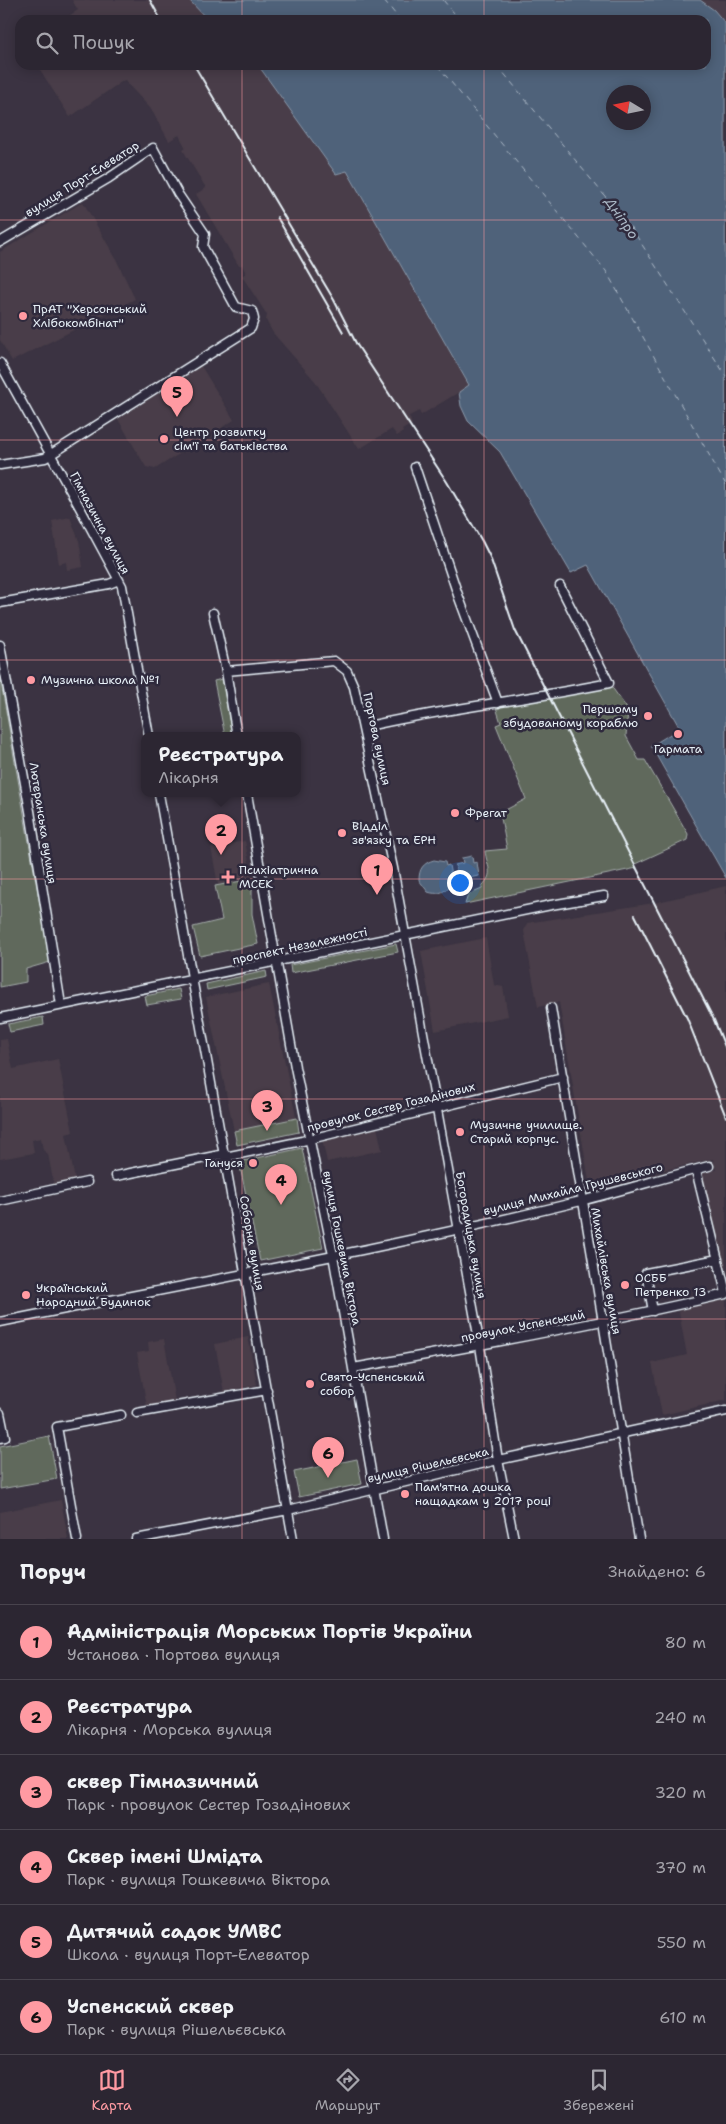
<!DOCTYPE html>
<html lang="uk">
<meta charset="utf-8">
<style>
:root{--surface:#2c2632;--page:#342e3a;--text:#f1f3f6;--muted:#a6a5ac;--line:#48434d;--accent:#ff9aa2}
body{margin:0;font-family:"Shantell Sans",sans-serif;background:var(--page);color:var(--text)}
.compass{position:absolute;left:606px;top:85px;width:45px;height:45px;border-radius:50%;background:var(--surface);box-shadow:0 2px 12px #0003;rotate:280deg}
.you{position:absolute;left:459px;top:882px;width:18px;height:18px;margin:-12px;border:4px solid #fff;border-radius:50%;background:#1a73e8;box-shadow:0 0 0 8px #1a73e833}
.badge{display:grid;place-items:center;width:32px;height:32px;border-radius:50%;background:var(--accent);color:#111;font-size:16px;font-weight:700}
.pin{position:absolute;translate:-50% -41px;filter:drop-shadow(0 1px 2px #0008)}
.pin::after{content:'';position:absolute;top:26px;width:18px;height:15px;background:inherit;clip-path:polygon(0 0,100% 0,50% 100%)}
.popup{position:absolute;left:141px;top:732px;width:160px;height:65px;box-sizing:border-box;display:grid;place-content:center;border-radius:10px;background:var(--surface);filter:drop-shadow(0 1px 4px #0005);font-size:16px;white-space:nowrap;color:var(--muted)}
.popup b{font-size:19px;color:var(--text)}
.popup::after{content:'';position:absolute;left:50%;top:100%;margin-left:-10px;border:10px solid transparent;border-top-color:var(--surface)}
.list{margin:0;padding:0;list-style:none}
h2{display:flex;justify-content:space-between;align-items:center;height:65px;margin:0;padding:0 20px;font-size:21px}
h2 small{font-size:16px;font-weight:400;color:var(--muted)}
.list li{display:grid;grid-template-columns:32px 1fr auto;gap:15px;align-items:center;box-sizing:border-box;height:75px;padding:0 20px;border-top:1px solid var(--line)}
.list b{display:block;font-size:19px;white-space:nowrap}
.list p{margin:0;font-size:16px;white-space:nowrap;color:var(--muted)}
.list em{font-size:16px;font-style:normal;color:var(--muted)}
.icon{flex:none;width:28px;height:28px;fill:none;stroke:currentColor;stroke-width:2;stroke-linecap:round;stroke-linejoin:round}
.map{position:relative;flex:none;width:726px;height:1539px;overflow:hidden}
.search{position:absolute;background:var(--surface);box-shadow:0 2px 12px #0003;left:15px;right:15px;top:15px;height:55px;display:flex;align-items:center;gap:12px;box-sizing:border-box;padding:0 18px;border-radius:15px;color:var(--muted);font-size:19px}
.sheet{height:515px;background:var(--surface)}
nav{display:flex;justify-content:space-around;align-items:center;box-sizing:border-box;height:70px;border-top:1px solid var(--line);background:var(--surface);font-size:14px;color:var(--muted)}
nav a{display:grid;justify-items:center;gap:2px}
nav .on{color:var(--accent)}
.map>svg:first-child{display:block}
.built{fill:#493e48}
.green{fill:#61695c;stroke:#a4adaa}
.water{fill:#4f627a;stroke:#8c9bac;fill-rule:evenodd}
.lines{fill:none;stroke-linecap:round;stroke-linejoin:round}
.ferry{stroke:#abb8c6;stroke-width:1;stroke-dasharray:6 5;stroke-linecap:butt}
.minor-casing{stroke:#e8f1f8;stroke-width:11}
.minor{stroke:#2f2a3d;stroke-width:8}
.rail{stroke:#e8f1f8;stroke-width:2}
.grid{fill:none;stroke:#ff9aa2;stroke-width:1;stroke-opacity:0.55}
.poi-dot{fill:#ff9aa2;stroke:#2f2a3d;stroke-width:2}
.labels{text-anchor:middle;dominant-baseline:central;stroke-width:5;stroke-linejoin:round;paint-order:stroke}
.street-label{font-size:12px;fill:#e8f1f8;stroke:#2f2a3d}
.poi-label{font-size:12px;fill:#e8f1f8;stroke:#2f2a3d;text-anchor:start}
.water-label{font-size:14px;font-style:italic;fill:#abb8c6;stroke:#2f2a3d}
</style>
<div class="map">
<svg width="726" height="1539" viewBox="0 0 726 1539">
<rect width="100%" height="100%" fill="#3b3342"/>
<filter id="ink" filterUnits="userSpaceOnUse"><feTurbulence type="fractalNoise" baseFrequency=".02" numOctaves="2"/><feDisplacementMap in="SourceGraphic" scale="10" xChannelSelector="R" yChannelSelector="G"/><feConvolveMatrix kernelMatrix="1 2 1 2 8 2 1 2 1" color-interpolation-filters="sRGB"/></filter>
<g filter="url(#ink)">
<path class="built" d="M72,0H189L208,20H63L78,10Z
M700,0H726V24L714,10Z
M37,65H258L324,158L338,174L347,171L469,386L421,415L419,411L409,416L412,424L402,430L403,432L397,436L392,429L359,449L315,381L273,333L266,320L267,315L242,276L246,273L242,265L239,266L196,194L206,188L183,150L186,148L179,135L169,141L151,109L124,80L70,117Z
M83,202L115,257L135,299L12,361L0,340V252Z
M201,366L234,420L155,469L146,467L118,419Z
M70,517L79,541L83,567L67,570L66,562L59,564L52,521Z
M245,841L252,879L218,885L211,847Z
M726,886V1282L701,1174L716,1170L713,1159L590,1187L559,1002L538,1007L524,931L527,923L654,903Z
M486,938L494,985L503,987L508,1016L435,1031L421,951Z
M269,984L299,1132L237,1145L206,997Z
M7,1039L13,1069L58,1059L73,1132L66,1134L75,1180L54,1185L48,1154L43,1150L41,1138L32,1140L34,1153L0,1159V1040Z
M377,1127L382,1150L327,1162L322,1139Z
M726,1297V1400L662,1415L652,1363L687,1355L678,1307Z
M248,1337L257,1385L224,1392L215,1344Z
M164,1339L175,1401L147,1406L137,1353L149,1351L148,1342Z
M61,1500L68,1539H0V1512Z"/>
<path class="green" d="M0,677L50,962L26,969V982L0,987Z
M222,679L232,736H225L214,681Z
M609,683L628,710L626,736L639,760H645L688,834L687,840L635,864L637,868L465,904L468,895L482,889V886C495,873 487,867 485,851L507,849L500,813L526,799L496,725L501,723L495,704Z
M252,879V914L258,944L200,956L193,927L222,920L215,886Z
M396,944L398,952L291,973L290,965Z
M266,971L267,977L207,990L206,984Z
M179,989L181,999L147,1005L145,996Z
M43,1017L44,1025L10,1032L8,1024Z
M297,1118L299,1132L237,1145L234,1131Z
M302,1148L323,1248L260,1261L239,1162Z
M49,1436L57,1479L0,1489V1446Z
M357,1459L362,1484L299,1497L294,1472Z"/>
<path class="water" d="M189,0H700L714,10L725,23L726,878L651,746L672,733L678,738L683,734L588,565L571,573L500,452L468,421L461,406L459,392L469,385L355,185L347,171L336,174L258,65H706V20H208ZM644,92V122H614V92Z
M472,856L473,863L477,862L479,876L468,878L467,873L457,875L455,865L463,863L462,858Z
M434,860L445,862L446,866L449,865L452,882H449L450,886C443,893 437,895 428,892L419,880C419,869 423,863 434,860Z"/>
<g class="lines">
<path class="ferry" d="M384,0L400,20
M443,0L460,20
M437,65L606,271L726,485
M497,65L632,229L726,376"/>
<g class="minor-casing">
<path id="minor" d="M0,242L109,178L153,148L178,194L205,234L203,247L236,307L252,311L254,319L251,328L45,458L0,465
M0,363L79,506L122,586L149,736
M415,467L458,595L498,703
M0,603L109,584L119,580
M213,613L226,671L237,736
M0,645L30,811L61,1005
M226,671L334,661L347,671L354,687L393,868L480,1346L498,1460L514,1539
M364,727C445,708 528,700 609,683L560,586
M159,794L293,1539
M247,794L295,1067L333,1255L383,1539
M551,1008L639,1539
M0,1018L551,905L604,896
M225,1157L302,1141L563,1077
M696,1170L726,1293
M116,1176L225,1154
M0,1201L87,1182
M653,1311L646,1273L718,1259
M0,1322C194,1283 389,1248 581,1201C624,1190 666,1177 709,1166
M353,1368C478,1346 602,1323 726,1294
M0,1413L5,1437L0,1438
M137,1413L267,1390
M77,1539L57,1427L121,1415
M136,1539L288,1510L498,1460L726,1411"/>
</g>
<use href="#minor" class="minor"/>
<path class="rail" d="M150,0L161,20
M194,65L334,300L357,345L447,482L482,541L490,557L515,630L714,1020L726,1049
M277,217L343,332
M635,915L687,1018L726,1117"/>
</g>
</g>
<path class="grid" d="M242,0V20M484,0V20M242,65V1539M484,65V1539M0,220H726M0,440H726M0,660H726M0,879H726M0,1099H726M0,1319H726"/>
<g class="poi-dot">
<circle cx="23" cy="316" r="5"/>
<circle cx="164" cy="439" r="5"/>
<circle cx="31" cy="680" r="5"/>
<circle cx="648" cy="716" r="5"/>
<circle cx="678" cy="734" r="5"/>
<circle cx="455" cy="813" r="5"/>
<circle cx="342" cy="833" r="5"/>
<path d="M225.5 869.5h5v5h5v5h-5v5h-5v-5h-5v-5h5z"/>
<circle cx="460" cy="1132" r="5"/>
<circle cx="253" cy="1163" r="5"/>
<circle cx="625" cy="1285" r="5"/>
<circle cx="26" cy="1295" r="5"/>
<circle cx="310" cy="1384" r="5"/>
<circle cx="405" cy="1494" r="5"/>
</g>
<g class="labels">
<g class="street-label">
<text transform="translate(82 179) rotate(-32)">вулиця Порт-Елеватор</text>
<text transform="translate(100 523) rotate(62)">Гімназична вулиця</text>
<text transform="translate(377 739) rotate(78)">Портова вулиця</text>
<text transform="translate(43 823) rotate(81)">Лютеранська вулиця</text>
<text transform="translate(300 946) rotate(-12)">проспект Незалежності</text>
<text transform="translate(391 1107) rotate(-14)">провулок Сестер Гозадінових</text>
<text transform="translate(573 1189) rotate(-14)">вулиця Михайла Грушевського</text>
<text transform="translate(471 1235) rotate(80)">Богородицька вулиця</text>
<text transform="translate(252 1243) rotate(80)">Соборна вулиця</text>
<text transform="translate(342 1248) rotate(79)">вулиця Гошкевича Віктора</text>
<text transform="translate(606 1271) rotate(80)">Михайлівська вулиця</text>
<text transform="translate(523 1326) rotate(-11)">провулок Успенський</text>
<text transform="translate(428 1465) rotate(-13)">вулиця Рішельєвська</text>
</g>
<g class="poi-label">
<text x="33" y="309">ПрАТ "Херсонський<tspan x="33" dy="14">Хлібокомбінат"</tspan></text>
<text x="174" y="432">Центр розвитку<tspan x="174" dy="14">сім'ї та батьківства</tspan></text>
<text x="41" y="680">Музична школа №1</text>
<text x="638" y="709" text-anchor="end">Першому<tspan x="638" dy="14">збудованому кораблю</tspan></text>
<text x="678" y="749" text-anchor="middle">Гармата</text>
<text x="465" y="813">Фрегат</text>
<text x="352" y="826">Відділ<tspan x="352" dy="14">зв'язку та ЕРН</tspan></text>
<text x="239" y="870">Психіатрична<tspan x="239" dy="14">МСЕК</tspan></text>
<text x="470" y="1125">Музичне училище.<tspan x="470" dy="14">Старий корпус.</tspan></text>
<text x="243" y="1163" text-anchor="end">Гануся</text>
<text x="635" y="1278">ОСББ<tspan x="635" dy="14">Петренко 13</tspan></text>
<text x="36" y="1288">Український<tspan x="36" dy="14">Народний Будинок</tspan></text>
<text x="320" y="1377">Свято-Успенський<tspan x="320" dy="14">собор</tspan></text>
<text x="415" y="1487">Пам'ятна дошка<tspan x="415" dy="14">нащадкам у 2017 році</tspan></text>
</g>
<g class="water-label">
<text transform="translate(622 218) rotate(55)">Дніпро</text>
</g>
</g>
</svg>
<svg class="compass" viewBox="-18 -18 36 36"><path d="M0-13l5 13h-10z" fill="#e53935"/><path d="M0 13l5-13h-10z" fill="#a6a5ac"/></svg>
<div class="you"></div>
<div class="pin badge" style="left:377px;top:895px">1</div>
<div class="pin badge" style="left:221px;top:855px">2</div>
<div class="popup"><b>Реєстратура</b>Лікарня</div>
<div class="pin badge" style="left:267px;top:1131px">3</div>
<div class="pin badge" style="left:281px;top:1205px">4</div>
<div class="pin badge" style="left:177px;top:417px">5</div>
<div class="pin badge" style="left:328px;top:1478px">6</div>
<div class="search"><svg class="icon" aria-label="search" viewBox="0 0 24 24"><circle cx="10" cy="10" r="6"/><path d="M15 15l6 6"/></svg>Пошук</div>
</div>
<section class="sheet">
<h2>Поруч<small>Знайдено: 6</small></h2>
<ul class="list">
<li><span class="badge">1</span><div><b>Адміністрація Морських Портів України</b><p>Установа · Портова вулиця</p></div><em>80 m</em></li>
<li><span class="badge">2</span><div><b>Реєстратура</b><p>Лікарня · Морська вулиця</p></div><em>240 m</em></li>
<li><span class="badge">3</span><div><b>сквер Гімназичний</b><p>Парк · провулок Сестер Гозадінових</p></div><em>320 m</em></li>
<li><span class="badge">4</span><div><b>Сквер імені Шмідта</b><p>Парк · вулиця Гошкевича Віктора</p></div><em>370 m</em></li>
<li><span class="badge">5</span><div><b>Дитячий садок УМВС</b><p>Школа · вулиця Порт-Елеватор</p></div><em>550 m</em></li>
<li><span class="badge">6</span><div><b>Успенский сквер</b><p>Парк · вулиця Рішельєвська</p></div><em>610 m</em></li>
</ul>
</section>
<nav>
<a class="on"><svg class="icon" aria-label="map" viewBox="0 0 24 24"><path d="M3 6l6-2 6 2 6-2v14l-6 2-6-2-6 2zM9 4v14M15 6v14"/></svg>Карта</a>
<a><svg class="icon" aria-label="directions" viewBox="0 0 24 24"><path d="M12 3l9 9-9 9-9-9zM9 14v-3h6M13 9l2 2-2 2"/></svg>Маршрут</a>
<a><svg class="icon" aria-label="saved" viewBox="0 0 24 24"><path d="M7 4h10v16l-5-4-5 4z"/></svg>Збережені</a>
</nav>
